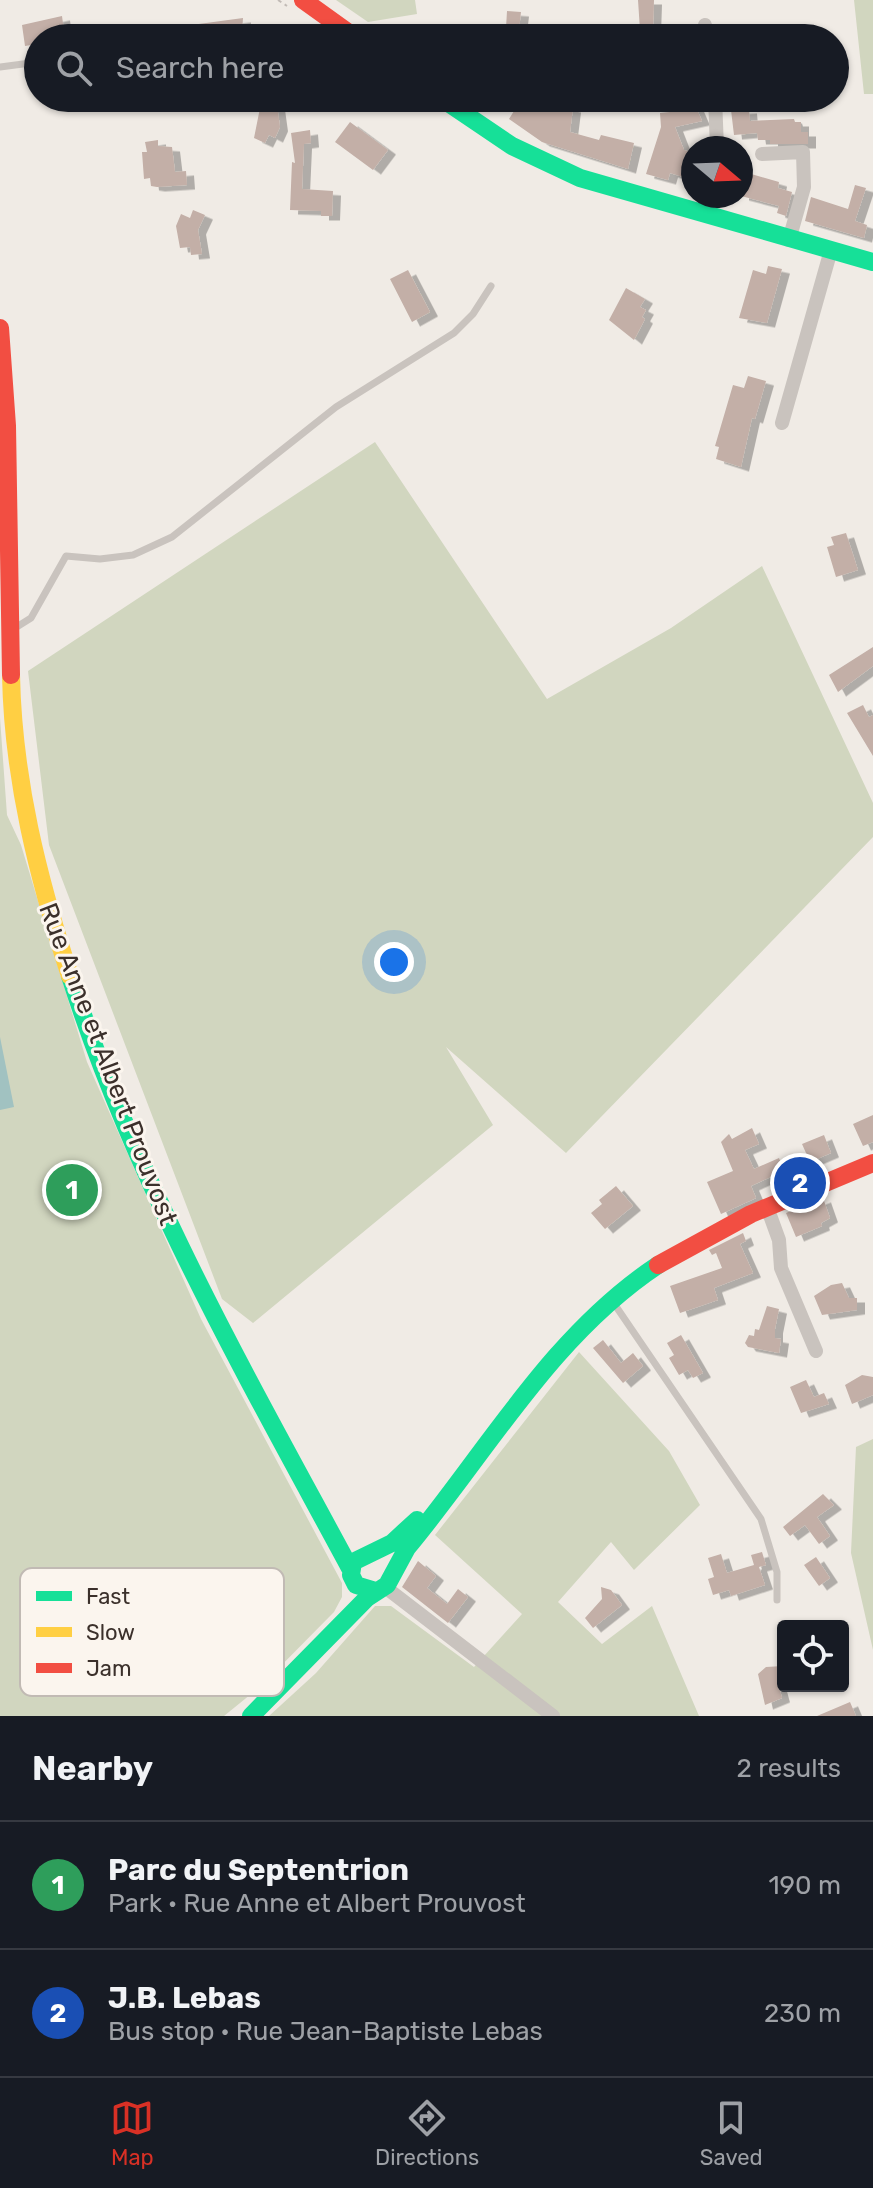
<!DOCTYPE html>
<meta charset="utf-8">
<style>
:root{--surface:#171b24;--page:#242831;--text:#f1f3f6;--muted:#9ea1a6;--line:#363941;--accent:#d93025}
body{margin:0;font-family:Rubik,sans-serif;background:var(--page);color:var(--text)}
.controls{position:absolute;right:24px;bottom:24px;display:grid;overflow:hidden;border-radius:8px;box-shadow:0 2px 6px #0004}
.controls button{width:72px;height:72px;display:grid;place-items:center;padding:0;border:0;border-bottom:2px solid var(--line);background:var(--surface);color:var(--text);font:40px sans-serif}
.compass{position:absolute;left:681px;top:136px;width:72px;height:72px;border-radius:50%;background:var(--surface);box-shadow:0 2px 6px #0004;rotate:109deg}
.you{position:absolute;left:394px;top:962px;width:28px;height:28px;margin:-20px;border:6px solid #fff;border-radius:50%;background:#1a73e8;box-shadow:0 0 0 12px #1a73e833}
.badge{display:grid;place-items:center;width:52px;height:52px;border-radius:50%;background:var(--accent);color:#fff;font-size:26px;font-weight:700}
.pin{position:absolute;translate:-50% -50%;border:4px solid #fff;box-shadow:0 2px 8px #0006}
.list{margin:0;padding:0;list-style:none}
h2{display:flex;justify-content:space-between;align-items:center;height:104px;margin:0;padding:0 32px;font-size:34px}
h2 small{font-size:26px;font-weight:400;color:var(--muted)}
.list li{display:grid;grid-template-columns:52px 1fr auto;gap:24px;align-items:center;box-sizing:border-box;height:128px;padding:0 32px;border-top:2px solid var(--line)}
.list b{display:block;font-size:30px;white-space:nowrap}
.list p{margin:0;font-size:26px;white-space:nowrap;color:var(--muted)}
.list em{font-size:26px;font-style:normal;color:var(--muted)}
.icon{flex:none;width:44px;height:44px;fill:none;stroke:currentColor;stroke-width:2;stroke-linecap:round;stroke-linejoin:round}
.map{position:relative;flex:none;width:873px;height:1716px;overflow:hidden}
.search{position:absolute;background:var(--surface);box-shadow:0 2px 6px #0004;left:24px;right:24px;top:24px;height:88px;display:flex;align-items:center;gap:20px;box-sizing:border-box;padding:0 28px;border-radius:44px;color:var(--muted);font-size:30px}
.sheet{height:360px;background:var(--surface)}
nav{display:flex;justify-content:space-around;align-items:center;box-sizing:border-box;height:112px;border-top:2px solid var(--line);background:var(--surface);font-size:22px;color:var(--muted)}
nav a{display:grid;justify-items:center;gap:4px}
nav .on{color:var(--accent)}
.map>svg:first-child{display:block}
.green{fill:#d1d6bf}
.water{fill:#a1c2c1}
.building{fill:#c3afa7;filter:url(#shadow)}
.lines{fill:none;stroke-linecap:round;stroke-linejoin:round}
.path{stroke:#c2bbb6;stroke-width:2;stroke-dasharray:4 4;stroke-linecap:butt}
.lane{stroke:#c9c3be;stroke-width:7}
.street{stroke:#c9c3be;stroke-width:14}
.fast{stroke:#16e098;stroke-width:18}
.slow{stroke:#ffcf43;stroke-width:18}
.jam{stroke:#f24e42;stroke-width:18}
.labels{text-anchor:middle;dominant-baseline:central;stroke-width:6;stroke-linejoin:round;paint-order:stroke}
.street-label{font-size:26px;fill:#3b302b;stroke:#fbf5ee}
.key{fill:#fbf5ee;stroke:#c1bab4;stroke-width:2}
.key-label{font-size:22px;fill:#3b302b}
</style>
<div class="map">
<svg width="873" height="1716" viewBox="0 0 873 1716">
<defs>
<filter id="shadow"><feDropShadow dx="8" dy="4.5" stdDeviation="0" flood-color="#0004"/></filter>
</defs>
<rect width="100%" height="100%" fill="#f0ebe5"/>
<path class="green" d="M336,0H415L417,14L368,22Z
M854,0H873V94H864Z
M375,442L547,699L671,628L762,566L873,803V837L566,1153L446,1047L493,1125L253,1323L222,1299L49,845L28,671Z
M0,718L7,815L21,845L87,1062L201,1319L342,1583V1597L334,1612L262,1685L224,1716H0Z
M579,1352L669,1451L700,1505L634,1570L611,1542L558,1602L602,1644L652,1606L699,1716H269L316,1673L375,1606H391L474,1667L522,1614L435,1535Z
M873,1439V1650L851,1553L856,1447Z"/>
<path class="water" d="M0,1037L14,1107L0,1110Z"/>
<path class="building" d="M638,0H654L653,30H640Z
M507,11L521,12L519,29L506,28Z
M62,16L65,38H38V44L25,46L22,25Z
M243,18L242,32L204,38H148L147,31Z
M262,98H276L280,127L275,138L269,135L265,143L254,138Z
M532,98L546,105L548,100L573,108L570,132L599,140L601,135L634,143L628,169L542,142L509,119L519,103L526,109Z
M676,98H692L702,121L675,127L684,150L693,153V180L670,173L668,180L646,174L661,127L660,113L679,111Z
M749,109L750,121L794,119L795,122H801V132H808V144H770V140H758L757,133L734,135L731,110Z
M350,122L388,150L373,170L335,142Z
M310,130L311,143L304,144L302,189L333,191L332,216H321V211L290,210L292,162L295,163L291,133Z
M158,140V146L172,147L175,172L186,171L187,185L157,187L151,186L150,178L144,179L142,152H147L145,142Z
M741,171L779,182L778,188L792,192L786,216L777,213L779,206L741,196Z
M855,185L866,188L855,221L867,225L864,238L805,221L811,197L848,209Z
M193,210L205,215L198,230L202,254L191,255L190,247L180,248L176,226L181,214L190,218Z
M768,266L782,269L767,323L739,318L753,270L766,274Z
M408,270L430,312L412,322L390,279Z
M626,288L645,299L640,307L646,310L642,317L645,319L634,340L609,320Z
M748,376L766,381L755,419L752,418L741,467L716,459L719,447L715,446L733,385L744,388Z
M846,533L858,570L836,577L827,547L834,545L831,537Z
M873,647V666L838,692L829,675Z
M863,705L869,717L873,715V756L847,713Z
M873,1115V1142L863,1146L853,1124Z
M752,1128L759,1144L745,1150L754,1169L779,1158L784,1171L751,1186L756,1198L721,1214L707,1182L733,1171L721,1142L729,1134L732,1139Z
M824,1135L831,1153L810,1162L802,1144Z
M616,1186L633,1206L605,1229L591,1213L602,1204L599,1200Z
M823,1198L830,1218L821,1223L822,1226L796,1237L786,1213Z
M743,1233L746,1241L740,1244L753,1273L714,1288L718,1300L680,1313L670,1286L722,1268L716,1253L712,1255L709,1250Z
M842,1283L849,1298H857V1310L822,1315L814,1296L831,1285Z
M767,1306L779,1309L775,1329V1338L781,1339L779,1353L748,1347L745,1343L749,1335L754,1336L755,1329L759,1330Z
M681,1335L703,1373L693,1378L688,1370L679,1375L669,1358L674,1355L667,1343Z
M603,1340L621,1363L633,1353L643,1366L623,1383L593,1348Z
M862,1375L873,1377V1395L852,1404L845,1385Z
M806,1380L814,1397L824,1393L829,1404L801,1413L790,1387Z
M823,1494L834,1505L817,1517L830,1536L819,1544L805,1525L790,1536L783,1527Z
M762,1552L766,1565L759,1567L765,1585L731,1596L729,1590L713,1595L708,1579L714,1577L708,1558L721,1554L727,1573L754,1565L751,1555Z
M816,1557L830,1578L819,1586L804,1565Z
M418,1561L436,1576L427,1588L447,1604L458,1589L468,1597L448,1623L402,1587Z
M601,1587L611,1590L622,1605L593,1628L585,1618L602,1599Z
M783,1666V1686L779,1687L782,1698L765,1705L758,1674L766,1667Z
M850,1702L856,1716H817Z"/>
<g class="lines">
<path class="path" d="M278,0L287,6
M373,32L382,38"/>
<path class="lane" d="M0,67L38,62
M15,628L31,618L66,556L100,559L133,555L172,537L336,407L454,333L473,314L491,286
M613,1302L761,1519L777,1572V1600"/>
<path class="street" d="M705,25L707,38
M715,98L717,148
M762,154L803,152L804,187L789,240
M782,423L831,250
M767,1207L779,1240L781,1268L816,1351
M385,1587L553,1716"/>
<path class="fast" d="M441,98L512,146L580,178L873,262
M70,976C137,1186 247,1377 351,1570
M376,1591L356,1585L351,1575L353,1562L392,1543L417,1520
M251,1716L367,1598L387,1585L407,1548C487,1452 551,1336 658,1265"/>
<path class="slow" d="M11,675C13,779 38,878 70,976"/>
<path class="jam" d="M303,0L356,38
M0,328L7,426L11,675
M658,1265L751,1214L873,1163"/>
</g>
<g class="labels">
<g class="street-label">
<text transform="translate(108 1064) rotate(69)">Rue Anne et Albert Prouvost</text>
</g>
</g>
<rect x="20" y="1568" width="264" height="128" rx="12" class="key"/>
<rect x="36" y="1591" width="36" height="10" fill="#16e098"/>
<rect x="36" y="1627" width="36" height="10" fill="#ffcf43"/>
<rect x="36" y="1663" width="36" height="10" fill="#f24e42"/>
<g class="key-label">
<text x="86" y="1604">Fast</text>
<text x="86" y="1640">Slow</text>
<text x="86" y="1676">Jam</text>
</g>
</svg>
<div class="controls">
<button><svg class="icon" aria-label="locate" viewBox="0 0 24 24"><circle cx="12" cy="12" r="6"/><path d="M12 2v4M12 18v4M2 12h4M18 12h4"/></svg></button>
</div>
<svg class="compass" viewBox="-18 -18 36 36"><path d="M0-13l5 13h-10z" fill="#e53935"/><path d="M0 13l5-13h-10z" fill="#9ea1a6"/></svg>
<div class="you"></div>
<div class="pin badge" style="left:72px;top:1190px;background:#2e9e5b">1</div>
<div class="pin badge" style="left:800px;top:1183px;background:#1a4fb4">2</div>
<div class="search"><svg class="icon" aria-label="search" viewBox="0 0 24 24"><circle cx="10" cy="10" r="6"/><path d="M15 15l6 6"/></svg>Search here</div>
</div>
<section class="sheet">
<h2>Nearby<small>2 results</small></h2>
<ul class="list">
<li><span class="badge" style="background:#2e9e5b">1</span><div><b>Parc du Septentrion</b><p>Park · Rue Anne et Albert Prouvost</p></div><em>190 m</em></li>
<li><span class="badge" style="background:#1a4fb4">2</span><div><b>J.B. Lebas</b><p>Bus stop · Rue Jean-Baptiste Lebas</p></div><em>230 m</em></li>
</ul>
</section>
<nav>
<a class="on"><svg class="icon" aria-label="map" viewBox="0 0 24 24"><path d="M3 6l6-2 6 2 6-2v14l-6 2-6-2-6 2zM9 4v14M15 6v14"/></svg>Map</a>
<a><svg class="icon" aria-label="directions" viewBox="0 0 24 24"><path d="M12 3l9 9-9 9-9-9zM9 14v-3h6M13 9l2 2-2 2"/></svg>Directions</a>
<a><svg class="icon" aria-label="saved" viewBox="0 0 24 24"><path d="M7 4h10v16l-5-4-5 4z"/></svg>Saved</a>
</nav>
